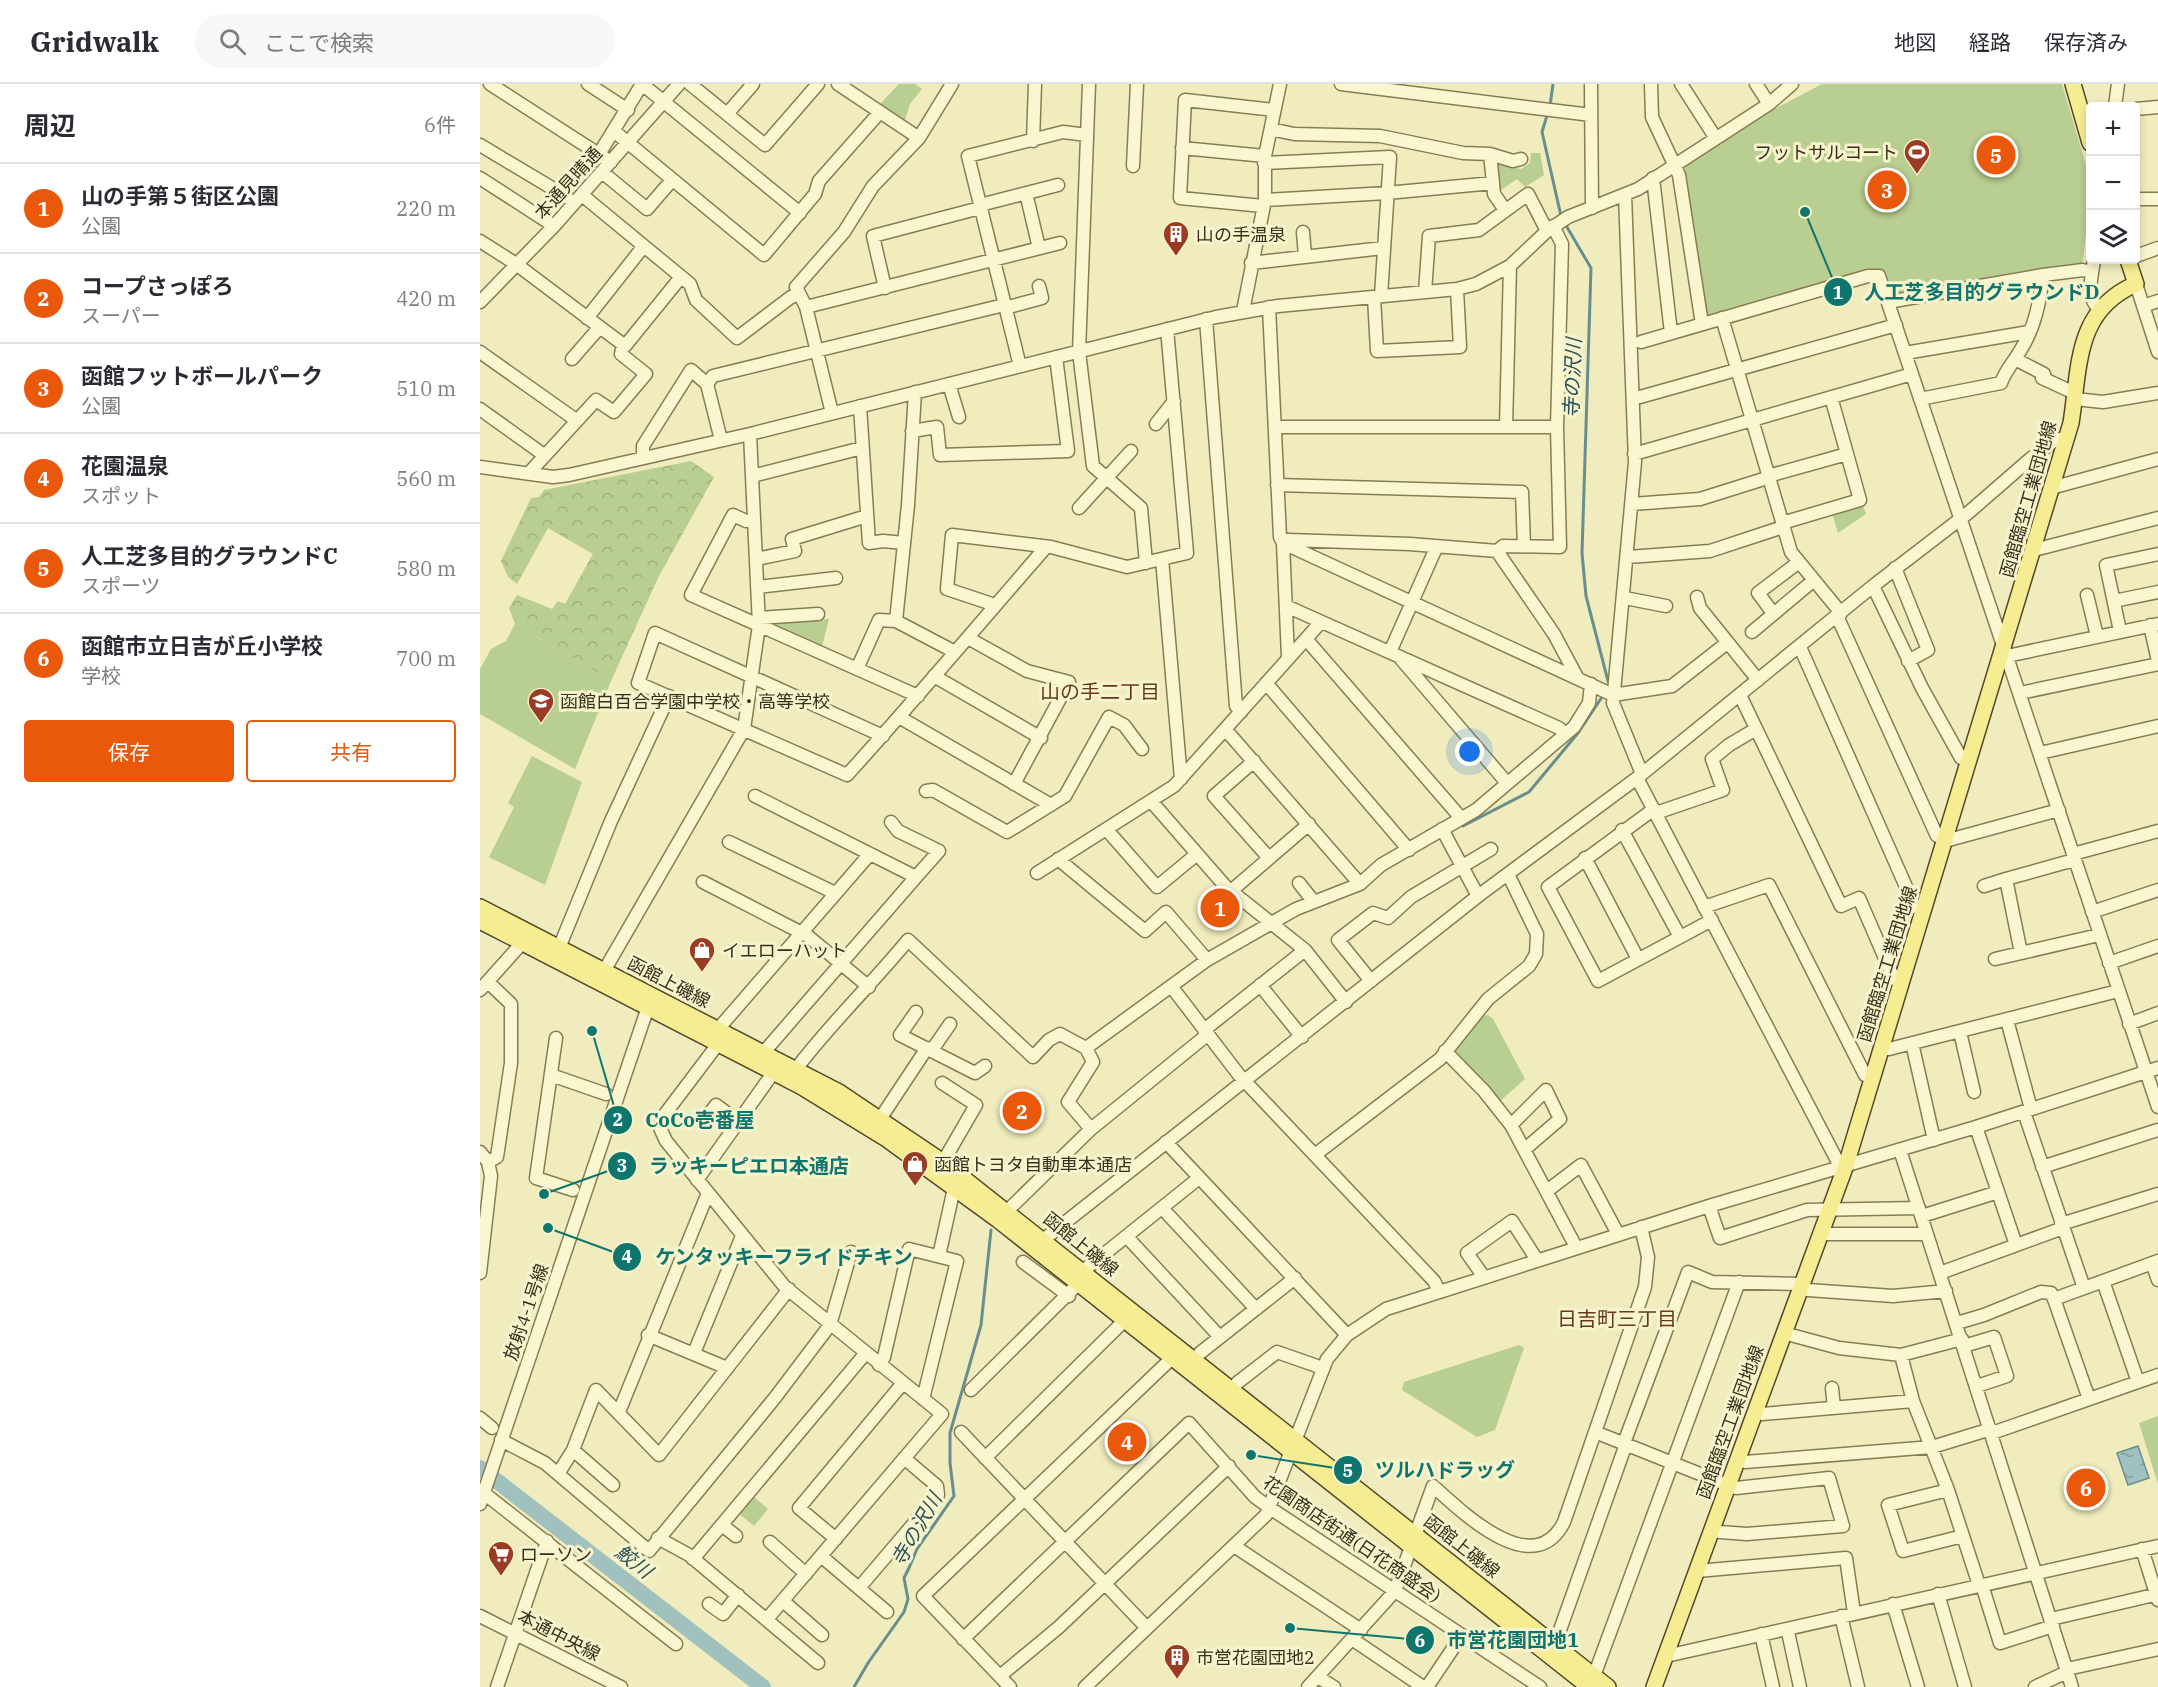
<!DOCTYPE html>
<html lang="ja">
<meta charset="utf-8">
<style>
:root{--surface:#fff;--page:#f7f7f7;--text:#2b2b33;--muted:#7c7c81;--line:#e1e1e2;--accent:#ea580c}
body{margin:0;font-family:"IBM Plex Serif","Noto Sans JP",serif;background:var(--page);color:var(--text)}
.controls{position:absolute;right:18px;top:18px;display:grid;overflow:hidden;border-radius:6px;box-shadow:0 3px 9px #0003}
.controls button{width:54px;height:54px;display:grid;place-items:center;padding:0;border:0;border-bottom:2px solid var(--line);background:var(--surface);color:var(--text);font:30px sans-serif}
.you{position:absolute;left:990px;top:668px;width:21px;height:21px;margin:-15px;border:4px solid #fff;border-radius:50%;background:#1a73e8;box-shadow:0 0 0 9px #1a73e833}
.badge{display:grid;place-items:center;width:39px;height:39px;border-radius:50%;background:var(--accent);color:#fff;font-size:20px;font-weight:700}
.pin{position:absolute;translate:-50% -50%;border:3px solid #fff;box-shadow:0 2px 6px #0006}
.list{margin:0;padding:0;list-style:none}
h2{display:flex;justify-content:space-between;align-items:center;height:78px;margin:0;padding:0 24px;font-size:26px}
h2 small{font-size:20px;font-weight:400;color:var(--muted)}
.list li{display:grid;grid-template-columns:39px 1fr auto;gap:18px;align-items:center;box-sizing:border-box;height:90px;padding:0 24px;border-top:2px solid var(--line)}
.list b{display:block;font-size:22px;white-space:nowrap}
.list p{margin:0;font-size:20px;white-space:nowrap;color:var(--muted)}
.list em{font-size:20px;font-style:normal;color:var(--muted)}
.actions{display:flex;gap:12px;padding:18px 24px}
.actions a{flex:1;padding:14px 0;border:2px solid var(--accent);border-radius:6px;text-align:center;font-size:21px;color:var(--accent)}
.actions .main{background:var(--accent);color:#fff}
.icon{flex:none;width:33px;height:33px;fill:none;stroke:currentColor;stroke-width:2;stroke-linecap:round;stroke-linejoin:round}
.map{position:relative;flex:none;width:1678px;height:1603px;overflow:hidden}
header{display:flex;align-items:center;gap:36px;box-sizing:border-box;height:84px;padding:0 30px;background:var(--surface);border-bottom:2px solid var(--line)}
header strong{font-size:28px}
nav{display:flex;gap:33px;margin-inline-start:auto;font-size:21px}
.search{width:420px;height:54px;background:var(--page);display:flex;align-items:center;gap:15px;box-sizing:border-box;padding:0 21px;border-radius:33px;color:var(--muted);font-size:22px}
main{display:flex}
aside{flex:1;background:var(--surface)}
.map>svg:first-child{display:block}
.forest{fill:url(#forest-crowns)}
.park{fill:#b9ce91}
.water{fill:url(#water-ripples);stroke:#688f8e;stroke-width:1.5}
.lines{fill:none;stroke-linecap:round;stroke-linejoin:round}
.stream{stroke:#688f8e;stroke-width:3}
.river{stroke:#a1c1be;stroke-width:16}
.minor-casing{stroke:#887c55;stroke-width:15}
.major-casing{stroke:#55482a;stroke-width:18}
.minor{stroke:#faf7d0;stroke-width:12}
.major{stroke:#f6ed92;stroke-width:15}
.labels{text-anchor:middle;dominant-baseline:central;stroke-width:6;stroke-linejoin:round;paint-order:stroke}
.poi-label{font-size:18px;fill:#372f1b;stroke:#f7f4cd;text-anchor:start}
.street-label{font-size:18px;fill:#372f1b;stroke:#f7f4cd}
.water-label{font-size:20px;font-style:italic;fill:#295057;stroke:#f7f4cd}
.neighbourhood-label{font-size:20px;fill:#653a18;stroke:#f7f4cd}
.leader{fill:none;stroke:#0f766e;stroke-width:2}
.callout-dot{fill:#0f766e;stroke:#f7f4cd;stroke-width:2}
.mark-label{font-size:18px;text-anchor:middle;font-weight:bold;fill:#fff}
.callout-label{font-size:20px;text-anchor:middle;font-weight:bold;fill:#0f766e;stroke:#f7f4cd;stroke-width:6;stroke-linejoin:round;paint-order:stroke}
</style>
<header>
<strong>Gridwalk</strong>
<div class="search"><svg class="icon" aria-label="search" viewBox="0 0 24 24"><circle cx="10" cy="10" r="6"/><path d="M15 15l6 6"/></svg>ここで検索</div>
<nav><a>地図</a><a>経路</a><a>保存済み</a></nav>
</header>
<main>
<aside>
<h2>周辺<small>6件</small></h2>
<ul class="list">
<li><span class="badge">1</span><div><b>山の手第５街区公園</b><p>公園</p></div><em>220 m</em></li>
<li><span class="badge">2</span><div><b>コープさっぽろ</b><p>スーパー</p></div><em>420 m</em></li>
<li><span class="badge">3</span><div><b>函館フットボールパーク</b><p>公園</p></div><em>510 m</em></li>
<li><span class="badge">4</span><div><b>花園温泉</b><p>スポット</p></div><em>560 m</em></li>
<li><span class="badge">5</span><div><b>人工芝多目的グラウンドC</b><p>スポーツ</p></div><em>580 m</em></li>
<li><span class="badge">6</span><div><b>函館市立日吉が丘小学校</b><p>学校</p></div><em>700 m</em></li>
</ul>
<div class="actions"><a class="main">保存</a><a>共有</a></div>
</aside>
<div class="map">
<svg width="1678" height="1603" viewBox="0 0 1678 1603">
<defs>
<pattern id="forest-crowns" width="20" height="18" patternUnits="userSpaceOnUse" patternTransform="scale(1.5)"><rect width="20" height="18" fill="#b9ce91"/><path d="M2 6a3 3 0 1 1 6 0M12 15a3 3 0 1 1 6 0" fill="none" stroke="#a0b17c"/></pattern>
<pattern id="water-ripples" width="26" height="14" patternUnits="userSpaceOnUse" patternTransform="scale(1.5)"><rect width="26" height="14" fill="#a1c1be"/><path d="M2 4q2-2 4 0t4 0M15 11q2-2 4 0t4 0" fill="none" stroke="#849d9a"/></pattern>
</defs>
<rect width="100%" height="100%" fill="#f0ecbd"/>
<path class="forest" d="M211,377L234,393L178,494L131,597L35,540L29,524L37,511L72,525L78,517L85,520L113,470L68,444L37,500L28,493L21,477L51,414L59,413L64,406Z"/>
<path class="park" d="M419,0H435L442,5L430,20L425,36L400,20Z
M1342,0H1582L1610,94V118L1602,182L1415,214L1403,187L1387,188L1224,234L1199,84L1268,39Z
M1051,69H1060L1064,91L1045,103L1037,95L1018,108L1016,80L1041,85L1050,79Z
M1382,420L1386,430L1358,449L1352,429Z
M349,535L342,563L285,538Z
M35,540L131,597L95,685L0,630V585L11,565L26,557Z
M52,672L102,698L65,801L9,773L34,723L28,719Z
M743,808L761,823L730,840L720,826Z
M1008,931L1013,935L1045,995L1019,1018L973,967L1001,932Z
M1039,1261L1044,1264L1015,1346L997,1353L922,1306L924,1298Z
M1678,1332V1400L1659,1339Z
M272,1411L288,1425L274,1442L257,1428Z"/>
<path class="water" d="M1658,1362L1669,1394L1648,1401L1637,1369Z"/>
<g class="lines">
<path class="stream" d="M1070,22L1073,0
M1068,28L1062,48L1081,132
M1084,138L1111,184L1102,469L1106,512L1128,597
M983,742L1049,708L1098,649L1122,613
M374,1603L388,1579L424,1528L428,1515L424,1494L429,1484L437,1465L474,1412L470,1379V1349L501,1241L511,1146"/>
<path class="river" d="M0,1384L283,1603"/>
<g class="minor-casing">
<path id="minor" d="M10,0L131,78
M108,0L148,26
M162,0L320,129
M210,0L285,61L338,0
M358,0L439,54
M609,0L599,268L613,382L661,424L666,479
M861,0L1111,31
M1111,0L1112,124
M1171,0L1172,33L1199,91L1222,240
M1201,0L1235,53
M1276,0L1289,20
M1635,22L1638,0
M1656,25L1678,23
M247,30L273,0
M791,45L814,50L900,52L983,69L1010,70L1013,99
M135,48L284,171L335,110L339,97L400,28
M553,57L555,0
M0,61L87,113
M702,64L785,72
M119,70L162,0
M1010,70L1033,77L1041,75
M784,79L910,73L901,212
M653,82L657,0
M122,88L167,125L192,96
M0,94L74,142
M1173,94L1191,249
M546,109L559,164
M102,111L210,200L216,216L257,254L311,213L318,211
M1145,111L1155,378L1133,619L1162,690
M1656,115H1678
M785,116L907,109L1013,99L1014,110L1025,126
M500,121L578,101
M783,122L700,114L705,16L794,26
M823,148L825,172
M0,157L36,180L145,262L201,193
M1656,172L1678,164
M1614,176C1612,193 1605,212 1619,225
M771,179L903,164
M1656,200L1678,268
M405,204L393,152L500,124
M945,208L949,152L999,146L1048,110L1067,147
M894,213L897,267L980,263L977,205
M0,218L74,142L199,0
M1408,218L1563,191L1603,186L1612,188
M1663,222L1678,217
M326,223L580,159
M789,223L800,453L803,459L808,573
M525,224L562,214L559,202
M763,227L785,116V72L800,0
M107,234L163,163
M1242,234L1311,468L1361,529
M726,235L756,622L761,628
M1161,258L1388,192H1399L1678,1023
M0,268L96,336
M1425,269L1549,248
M92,275L119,244
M1535,275L1564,290L1562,294L1588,306
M540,282L488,72L583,48L607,51
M469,300L479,333
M1160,313L1416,241
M1440,315L1521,299C1525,287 1533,279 1540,267C1555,244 1560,217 1563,191
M1595,315L1623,318L1678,309
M380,322L389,459L403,457L424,459
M0,325L64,371
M352,329L326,223L316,203L364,148L393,102L439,54L472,0
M676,340L694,317
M796,343H1077
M1026,343L1030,182
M432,347L457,343L460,371L588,367L576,273
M241,356L227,300L233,292L524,221
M1154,370L1432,290
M163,374V362L211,286L227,300
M0,383L73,393L89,391L270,350L736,233L798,222L977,205L996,200L1030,182L1067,147L1088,133L1158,105L1289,20L1312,0
M49,389L116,316L134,328L166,290L141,270L143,261
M272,392L382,364
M1288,392L1367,370
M797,401L1042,408L1044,462
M1571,404L1678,375
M1152,420L1220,415L1287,394
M599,424L651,367
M274,436L266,437L253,431L211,511L438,612
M1302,439L1380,416L1351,313
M803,459L808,456L930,460L1017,467L1023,462L1080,463L1077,343L1082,160L1073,142
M803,459L1133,611L1192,602L1247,559
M1554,466L1678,434
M1017,467L1074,550L1097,593
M1148,473L1230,467L1303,443
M276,475L315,467L312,455L387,432
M682,475L701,695
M1415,484L1448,566L1428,577
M1393,502L1442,604L1481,674
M277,503L356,494
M1607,511L1617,552
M1217,513L1220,524L1278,596
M1145,514L1186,522
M1634,517L1678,508
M515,521L467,505L472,451L571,463L647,483L707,469L687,245
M806,522L1079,644L1085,650
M1293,529L1278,509L1319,478
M1357,532L1457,752
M279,534L338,530
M416,537L428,421L435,308
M1670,541L1678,577
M1640,547L1626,481L1678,470
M1272,548L1334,496
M488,554L547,587L589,598L534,700
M826,555L981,734
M1320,563L1435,823
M910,568L956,464
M1527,572L1678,540
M921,575L1027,699
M377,585L399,536L416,537L475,568
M454,592L561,654
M786,599L929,766
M1540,609L1678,580
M1260,611L1361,822L1379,814L1414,895
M419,633L571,721
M745,645L880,800
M403,652L175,549L158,599L367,691C435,616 500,539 566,463
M1560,669L1678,642
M774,677L734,712L789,774
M1157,694L1360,1082
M446,707L453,706L527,748L585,712L629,633L644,641L662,665
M275,712L436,793L459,767L418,747L411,738
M671,717L746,803L825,866L866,918
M1174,725L1068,803L1118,897L1232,836
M1176,729L1243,706L1232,675L1249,661L1276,645
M962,745L998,812
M627,746L677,803L717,770
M1142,746L1200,853
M1465,757L1579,726
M249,758L355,809
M1593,770L1678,747
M1105,774L1158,875
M578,775L665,847L686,828L727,876
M557,789L694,702L841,538
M223,798L322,849
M819,799L834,818
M1504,802L1526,795
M751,807L829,740
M1224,823L1289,801L1385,991
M1612,828L1678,806
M323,848L389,903
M79,864L131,737L189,612
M1541,869L1526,795L1594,776
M1515,875L1619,851
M1629,879L1678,862
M124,887L264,645L279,541L270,350
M891,897L858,856L893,829L908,834L931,813L1011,765
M8,898L31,920V979L17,1073L8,1078
M780,901L822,953
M691,902L759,991L954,1197L959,1207
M0,906L42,859
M436,928L420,951L495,989L505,982
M1527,936L1551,1025
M1649,940L1678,929
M239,944L389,771
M724,946L825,866
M1480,948L1494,1008
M76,954L56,1094L93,1106
M1432,959L1454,1056
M238,960L182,1034L180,1044L186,1057L305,1203L462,1330L287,1535
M606,964L727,876L816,825L880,800L901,781L996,726L1094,643L1109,619L1111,600
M1409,965L1638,907
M452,966L470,940
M965,967L1004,1007L1031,1041L1096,1163
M284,968L436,793
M316,985C350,940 392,900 428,856L553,973L569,956L580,950L606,964L613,978L588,1018L611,1045
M71,991L126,1010
M462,999L496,1021L463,1078
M1544,1028L1604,1204
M230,1029L236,1021L258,1037
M400,1035L447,964
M1031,1041L1066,1006L1080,1035L1045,1065
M1496,1043L1536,1161
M686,1058L867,1251
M1420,1066L1592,1603
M0,1068L8,1078L11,1092L0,1189
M836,1070L960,975L1008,915L1049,882L1056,870L1057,850L1028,790
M1562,1083L1678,1046
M217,1096L293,989
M1067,1107L1101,1081L1138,1150
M1229,1122L1240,1154L1327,1126L1439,1124
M682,1124L776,1225
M1442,1132L1518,1108
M521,1133L611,1045L727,951
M1581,1140L1678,1110
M1340,1150H1447
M647,1153L740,1253
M563,1156L998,812L1157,694L1393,502L1488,429L1549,376L1575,356L1587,354
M459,1172L474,1104
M543,1178L589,1212
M1672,1179L1678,1196
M603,1187L719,1094
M1460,1189L1583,1144
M1004,1193L987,1169L1032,1137L1057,1176
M1623,1197L1658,1298
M1328,1206L1413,1212L1466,1207
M1477,1239L1504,1231L1561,1208L1571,1209L1574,1215
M168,1251L247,1284
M1311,1251L1359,1264L1421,1271L1482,1255
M1484,1262L1514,1253L1527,1292L1497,1302
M214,1269L262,1152
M720,1269L815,1194
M1421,1271L1433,1317L1468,1406L1499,1501
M399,1281L404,1273L429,1165L477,1177L443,1315
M757,1299L797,1268L837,1282
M1352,1304L1354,1324
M491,1306L598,1200
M1609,1315L1574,1215L1678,1177
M139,1328L228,1109
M1282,1330L1433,1317
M0,1334L12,1344
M481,1348L667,1544
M1115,1348L1240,1398
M1512,1349L1678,1291
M21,1356L65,1379L169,1467L294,1315L350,1241L371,1168
M1144,1359L1208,1188L1232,1198L1321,1200
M93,1366L133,1401
M505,1374L644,1237
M1265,1378L1452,1363L1511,1345
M78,1390L93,1366L116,1306L179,1371L309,1205
M0,1406L196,1560
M1468,1406L1408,1421L1423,1467L1483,1452
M0,1420L170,917
M242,1441L256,1452
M1240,1448L1267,1450L1363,1442L1349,1394L1256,1404
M178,1454L209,1471L338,1579
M356,1455L319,1424L423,1299
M290,1458L326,1490
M754,1462L881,1546
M1662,1465L1678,1516
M341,1472L407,1528
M213,1475L385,1270
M1217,1487L1366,1474L1374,1529
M1502,1501L1520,1559L1573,1542
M379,1504L458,1411L457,1402L424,1374
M1458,1510L1485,1603
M303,1517L342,1551
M229,1520L243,1530L258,1511
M1413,1520L1438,1603
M0,1532L141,1603
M1361,1532L1378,1603
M1571,1535L1678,1510
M1308,1548L1320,1603
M1281,1550L1293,1603
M483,1555L709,1339L775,1413L790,1424L1060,1603
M872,1555L943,1603
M1075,1560L1146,1360
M1186,1572L1678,1462
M1587,1585L1678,1565
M520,1592L579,1543L749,1382
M1114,1592L1259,1198
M838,1593L854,1603
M17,1603L67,1457
M530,1603L443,1512L692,1274
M605,1603L786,1431L847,1275L867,1251L906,1225L1229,1122L1496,1043L1678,984
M828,1603L915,1507L953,1402C983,1429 1054,1498 1084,1438L1165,1203L1168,1173L1161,1143
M947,1603L982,1551
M1555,1603L1587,1588"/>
</g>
<g class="major-casing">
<path id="major" d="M1593,0L1610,59
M0,823L359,1008L463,1078L1128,1603
M0,837L322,1003L405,1054L518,1136L1109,1603
M1174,1603L1366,1081L1591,339C1600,282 1595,226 1656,200L1648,176"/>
</g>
<use href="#minor" class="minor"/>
<use href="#major" class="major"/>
</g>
<defs>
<g id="stadium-pin" transform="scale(1.35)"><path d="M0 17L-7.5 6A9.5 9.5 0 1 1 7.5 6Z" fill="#9a3c23" stroke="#f7f4cd"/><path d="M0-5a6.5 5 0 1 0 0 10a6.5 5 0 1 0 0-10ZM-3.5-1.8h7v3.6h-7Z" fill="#fff"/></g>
<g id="building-pin" transform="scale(1.35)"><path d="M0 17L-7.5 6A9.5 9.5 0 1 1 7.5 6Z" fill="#9a3c23" stroke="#f7f4cd"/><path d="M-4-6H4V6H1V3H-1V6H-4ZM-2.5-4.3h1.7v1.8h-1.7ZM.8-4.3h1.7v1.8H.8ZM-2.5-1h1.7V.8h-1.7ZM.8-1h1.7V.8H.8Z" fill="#fff"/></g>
<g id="school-pin" transform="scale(1.35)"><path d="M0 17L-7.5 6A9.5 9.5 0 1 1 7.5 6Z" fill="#9a3c23" stroke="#f7f4cd"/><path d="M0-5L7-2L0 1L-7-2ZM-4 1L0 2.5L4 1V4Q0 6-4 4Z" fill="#fff"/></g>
<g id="shop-pin" transform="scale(1.35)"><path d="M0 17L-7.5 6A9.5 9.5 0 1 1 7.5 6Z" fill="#9a3c23" stroke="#f7f4cd"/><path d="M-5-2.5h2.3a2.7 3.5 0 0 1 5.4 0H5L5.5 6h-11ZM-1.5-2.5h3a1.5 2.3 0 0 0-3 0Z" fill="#fff"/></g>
<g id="supermarket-pin" transform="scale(1.35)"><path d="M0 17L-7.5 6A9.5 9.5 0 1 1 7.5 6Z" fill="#9a3c23" stroke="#f7f4cd"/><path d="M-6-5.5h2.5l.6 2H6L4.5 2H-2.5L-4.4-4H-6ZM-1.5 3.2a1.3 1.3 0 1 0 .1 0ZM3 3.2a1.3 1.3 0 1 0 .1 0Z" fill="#fff"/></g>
</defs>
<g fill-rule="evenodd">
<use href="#stadium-pin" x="1437" y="68"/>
<use href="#building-pin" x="696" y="150"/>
<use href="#school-pin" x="61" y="617"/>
<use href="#shop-pin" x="222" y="866"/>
<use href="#shop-pin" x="435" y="1080"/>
<use href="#supermarket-pin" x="21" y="1470"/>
<use href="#building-pin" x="697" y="1573"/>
</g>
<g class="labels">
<g class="poi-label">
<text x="1418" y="68" text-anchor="end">フットサルコート</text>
<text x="716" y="150">山の手温泉</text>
<text x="80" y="617">函館白百合学園中学校・高等学校</text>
<text x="242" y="866">イエローハット</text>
<text x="454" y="1080">函館トヨタ自動車本通店</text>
<text x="40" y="1470">ローソン</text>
<text x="716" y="1573">市営花園団地2</text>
</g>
<g class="street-label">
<text transform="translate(88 99) rotate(-48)">本通見晴通</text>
<text transform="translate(1548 415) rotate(-74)">函館臨空工業団地線</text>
<text transform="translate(1407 880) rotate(-73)">函館臨空工業団地線</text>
<text transform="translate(189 898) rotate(27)">函館上磯線</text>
<text transform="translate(601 1160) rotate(39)">函館上磯線</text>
<text transform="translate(46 1228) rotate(-71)">放射4-1号線</text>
<text transform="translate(1250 1338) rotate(-70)">函館臨空工業団地線</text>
<text transform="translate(872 1455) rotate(34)">花園商店街通(日花商盛会)</text>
<text transform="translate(982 1462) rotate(38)">函館上磯線</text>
<text transform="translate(79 1551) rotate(27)">本通中央線</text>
</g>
<g class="water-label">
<text transform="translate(1092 294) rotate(-88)">寺の沢川</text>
<text transform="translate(436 1445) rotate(-60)">寺の沢川</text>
<text transform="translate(154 1477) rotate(38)">鮫川</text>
</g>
<g class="neighbourhood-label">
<text x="620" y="607">山の手二丁目</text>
<text x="1137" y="1234">日吉町三丁目</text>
</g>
</g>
<path class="leader" d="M1325 128L1358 208M112 947L138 1036M64 1110L142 1082M68 1144L147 1173M771 1371L868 1386M810 1544L940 1556"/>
<g class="callout-dot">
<circle cx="1325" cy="128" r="6"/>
<circle cx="112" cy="947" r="6"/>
<circle cx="64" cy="1110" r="6"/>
<circle cx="68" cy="1144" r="6"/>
<circle cx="771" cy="1371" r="6"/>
<circle cx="810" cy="1544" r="6"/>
<circle cx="1358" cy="208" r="15"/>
<circle cx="138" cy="1036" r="15"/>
<circle cx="142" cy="1082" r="15"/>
<circle cx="147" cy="1173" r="15"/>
<circle cx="868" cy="1386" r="15"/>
<circle cx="940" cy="1556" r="15"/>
</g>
<g class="mark-label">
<text x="1358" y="215">1</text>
<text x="138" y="1042">2</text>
<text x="142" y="1088">3</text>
<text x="147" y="1179">4</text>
<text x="868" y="1393">5</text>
<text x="940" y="1563">6</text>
</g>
<g class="callout-label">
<text x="1502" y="215">人工芝多目的グラウンドD</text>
<text x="220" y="1043">CoCo壱番屋</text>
<text x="269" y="1089">ラッキーピエロ本通店</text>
<text x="304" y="1180">ケンタッキーフライドチキン</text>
<text x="965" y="1393">ツルハドラッグ</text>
<text x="1033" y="1563">市営花園団地1</text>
</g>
</svg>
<div class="controls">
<button>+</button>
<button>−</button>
<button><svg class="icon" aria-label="layers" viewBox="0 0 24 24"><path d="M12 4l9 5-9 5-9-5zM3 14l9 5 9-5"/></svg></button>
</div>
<div class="you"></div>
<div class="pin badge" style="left:740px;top:824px">1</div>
<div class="pin badge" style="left:542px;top:1027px">2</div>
<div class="pin badge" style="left:1407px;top:106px">3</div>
<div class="pin badge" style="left:647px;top:1358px">4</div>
<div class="pin badge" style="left:1516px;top:71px">5</div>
<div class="pin badge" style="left:1606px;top:1404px">6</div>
</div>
</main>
